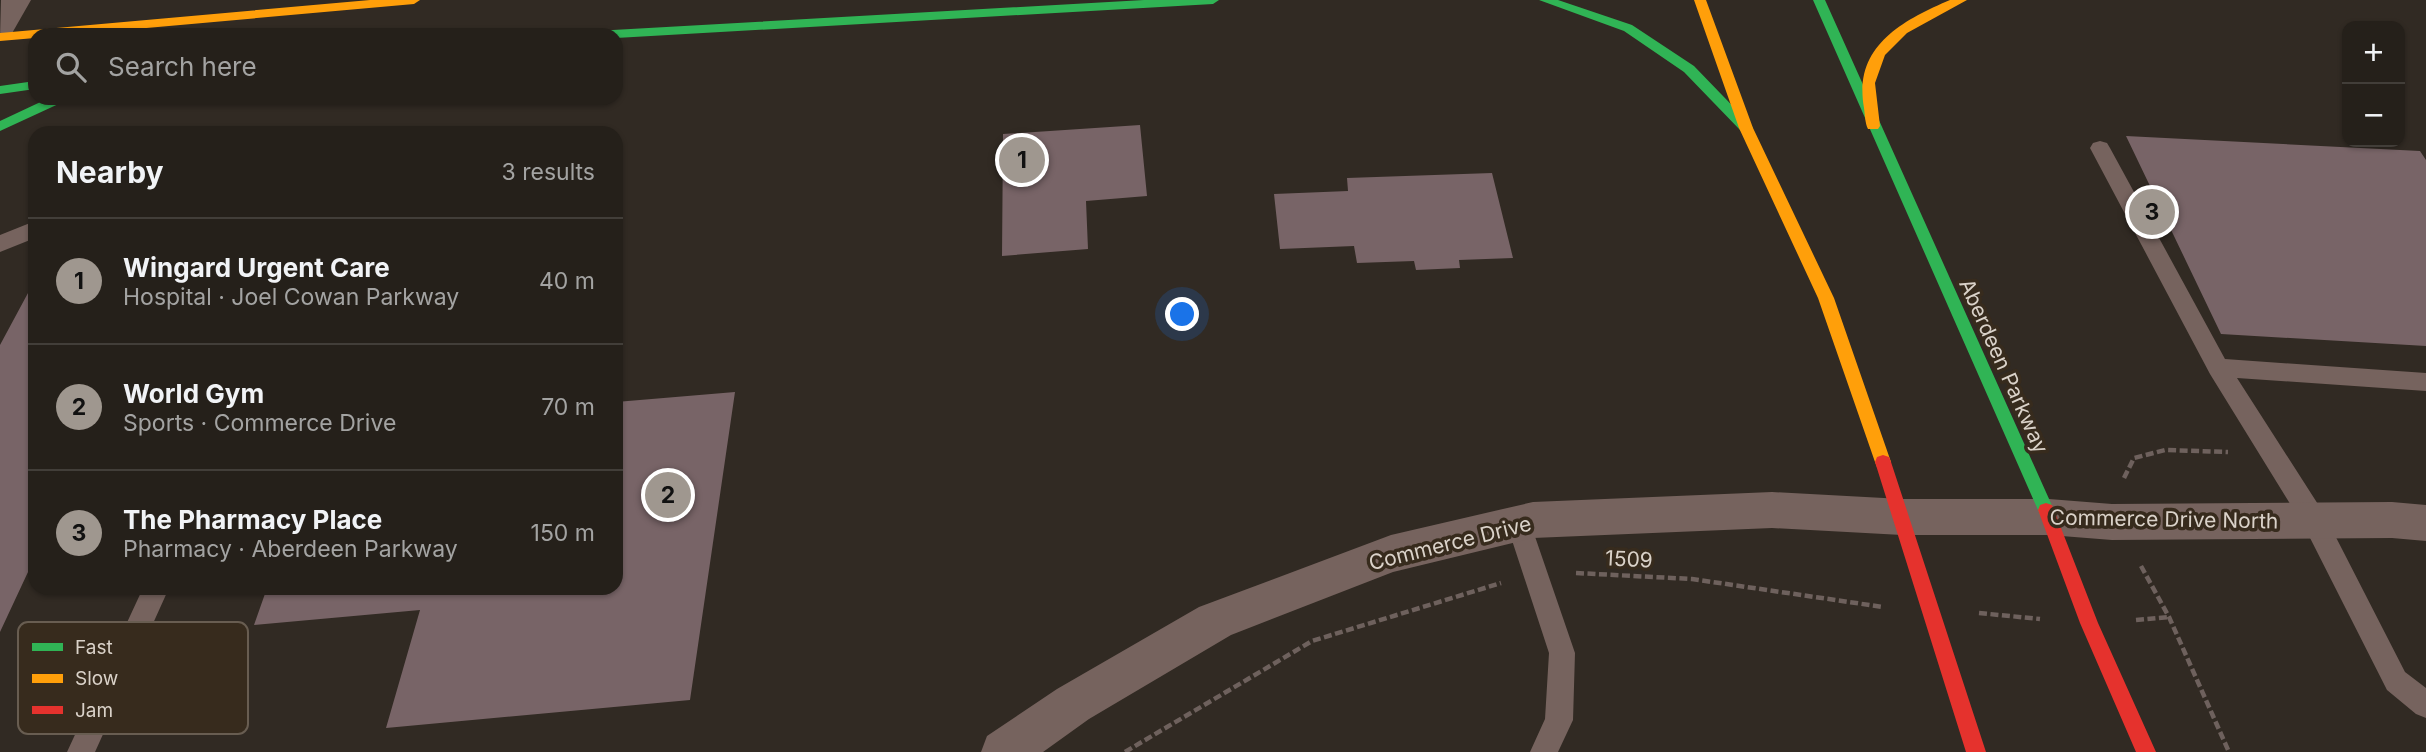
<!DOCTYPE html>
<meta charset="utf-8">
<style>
:root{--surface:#25201a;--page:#312d27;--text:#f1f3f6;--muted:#a3a3a2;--line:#423e39;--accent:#9f978f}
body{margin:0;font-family:Inter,sans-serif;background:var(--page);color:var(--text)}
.controls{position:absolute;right:21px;top:21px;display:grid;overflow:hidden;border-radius:14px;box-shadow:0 2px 5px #0004}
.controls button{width:63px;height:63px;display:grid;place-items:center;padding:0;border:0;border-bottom:2px solid var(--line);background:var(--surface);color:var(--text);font:35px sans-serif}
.you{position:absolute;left:1183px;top:315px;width:24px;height:24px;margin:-18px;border:5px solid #fff;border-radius:50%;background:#1a73e8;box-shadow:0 0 0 10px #1a73e833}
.badge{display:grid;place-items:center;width:46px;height:46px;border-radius:50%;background:var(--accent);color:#111;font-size:23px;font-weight:700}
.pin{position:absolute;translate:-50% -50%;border:4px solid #fff;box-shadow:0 2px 7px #0006}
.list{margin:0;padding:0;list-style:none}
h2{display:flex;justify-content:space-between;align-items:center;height:91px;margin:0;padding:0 28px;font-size:30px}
h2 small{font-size:23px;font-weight:400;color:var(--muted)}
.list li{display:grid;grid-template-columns:46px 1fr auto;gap:21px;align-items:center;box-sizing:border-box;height:126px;padding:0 28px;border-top:2px solid var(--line)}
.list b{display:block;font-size:26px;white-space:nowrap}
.list p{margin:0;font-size:23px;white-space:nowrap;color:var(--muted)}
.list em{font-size:23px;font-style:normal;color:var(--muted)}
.icon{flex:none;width:38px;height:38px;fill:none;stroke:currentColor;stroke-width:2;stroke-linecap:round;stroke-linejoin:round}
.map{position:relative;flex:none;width:2426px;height:752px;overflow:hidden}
.search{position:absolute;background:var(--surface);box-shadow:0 2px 5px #0004;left:28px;top:28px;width:595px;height:77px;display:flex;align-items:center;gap:18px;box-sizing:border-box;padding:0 24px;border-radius:21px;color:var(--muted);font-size:26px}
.panel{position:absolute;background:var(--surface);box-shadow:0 2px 5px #0004;left:28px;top:126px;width:595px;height:469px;border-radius:21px}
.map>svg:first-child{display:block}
.building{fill:#786467}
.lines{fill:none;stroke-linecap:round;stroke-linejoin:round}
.path{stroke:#6e615d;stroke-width:4.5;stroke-dasharray:8 3.5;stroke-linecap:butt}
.lane{fill:#76635e;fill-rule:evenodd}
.street{fill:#76635e;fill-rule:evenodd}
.fast{fill:#30b455;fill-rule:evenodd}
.slow{fill:#ff9f0a;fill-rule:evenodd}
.jam{fill:#e5322d;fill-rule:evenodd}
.labels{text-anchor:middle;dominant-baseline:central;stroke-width:7;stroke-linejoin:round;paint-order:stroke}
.street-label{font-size:21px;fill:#dad2c9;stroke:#372b1d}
.key{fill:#372b1d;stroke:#685d51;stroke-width:2}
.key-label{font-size:19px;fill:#dad2c9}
</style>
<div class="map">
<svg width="2426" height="752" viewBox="0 0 2426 752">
<rect width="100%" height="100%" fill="#312a23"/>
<path class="building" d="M1140,125L1147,196L1086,201L1088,249L1002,256L1003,134Z
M2126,136L2420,151L2426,160V346L2221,334Z
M1492,173L1513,258L1459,260L1460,268L1416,270L1414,261L1357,263L1354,246L1280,249L1274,194L1348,191L1347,178Z
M35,280V557L0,632V345Z
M735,392L690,700L386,728L420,610L254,625L267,588H616V402Z"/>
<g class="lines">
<path class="path" d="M2124,478L2134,458L2165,450L2228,452
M2141,566L2169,617L2229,752
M1576,573L1692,579L1883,607
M1979,613L2040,619
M2136,620L2169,617
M1125,752L1312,641L1501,583"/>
<path class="lane" d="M2100,141L2107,143L2110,148L2225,359L2426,373V391L2237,378L2323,512L2405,672L2426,688V718L2416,714L2387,690L2305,528L2210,374L2090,148L2093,143Z
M35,221V238L0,252V235Z
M1518,511L1527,514L1530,522L1575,653L1573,720L1558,752H1530L1545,719L1549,653L1506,522L1509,514Z
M143,588H169L95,752H67Z"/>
<path class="street" d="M1,0H31L11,35L0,38Z
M1772,492L1902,499H2049L2112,504L2392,502L2426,505V541L2392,538L2112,540L2049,535H1902L1772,528L1533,538L1393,572L1231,635L1089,719L1043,752H981L987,736L1057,689L1199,607L1391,535L1533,502Z"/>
<path class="fast" d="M1144,0H1219L1213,4L616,38V35H589L595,31Z
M1539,0H1558L1632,25L1694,66L1751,125L1753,128L1751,131H1741L1684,72L1624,31Z
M1813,0H1825L2054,510L2052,515L2046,517L2040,515L2038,510Z
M35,81V89L0,94V86Z
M49,98H67L65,101L0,131V121Z"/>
<path class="slow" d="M370,0H420L414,4L68,35H35V38L0,41V33Z
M1694,0H1706L1753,128L1834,298L1891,462L1889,467L1883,469L1877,467L1875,462L1818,298L1739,128Z
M1950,0H1967L1907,33L1885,55L1875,83L1880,126L1878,129H1868C1865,123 1865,115 1864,108C1853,47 1901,21 1950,0Z"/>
<path class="jam" d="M1883,455L1889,457L1891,462L1986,752H1966L1875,462L1877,457Z
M2046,503L2052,505L2054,510L2098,623L2156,752H2136L2080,623L2038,510L2040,505Z"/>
</g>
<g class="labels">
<g class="street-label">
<text transform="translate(2004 366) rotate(66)">Aberdeen Parkway</text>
<text transform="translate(2164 519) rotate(1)">Commerce Drive North</text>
<text transform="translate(1450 543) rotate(-14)">Commerce Drive</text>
<text transform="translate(1629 559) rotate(3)">1509</text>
</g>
</g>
<rect x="18" y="622" width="230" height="112" rx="10" class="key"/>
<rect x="32" y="643" width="31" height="8" fill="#30b455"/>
<rect x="32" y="674" width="31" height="9" fill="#ff9f0a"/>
<rect x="32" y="706" width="31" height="8" fill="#e5322d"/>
<g class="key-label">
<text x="75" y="654">Fast</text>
<text x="75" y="685">Slow</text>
<text x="75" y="717">Jam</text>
</g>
</svg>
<div class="controls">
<button>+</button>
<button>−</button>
</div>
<div class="you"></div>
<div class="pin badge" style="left:1022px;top:160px">1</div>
<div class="pin badge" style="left:668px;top:495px">2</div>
<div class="pin badge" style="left:2152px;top:212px">3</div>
<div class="search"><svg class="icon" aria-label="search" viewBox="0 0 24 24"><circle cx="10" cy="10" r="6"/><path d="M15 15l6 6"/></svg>Search here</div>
<section class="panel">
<h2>Nearby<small>3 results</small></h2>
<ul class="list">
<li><span class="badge">1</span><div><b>Wingard Urgent Care</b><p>Hospital · Joel Cowan Parkway</p></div><em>40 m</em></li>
<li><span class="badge">2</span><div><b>World Gym</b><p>Sports · Commerce Drive</p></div><em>70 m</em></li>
<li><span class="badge">3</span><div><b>The Pharmacy Place</b><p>Pharmacy · Aberdeen Parkway</p></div><em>150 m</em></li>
</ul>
</section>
</div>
